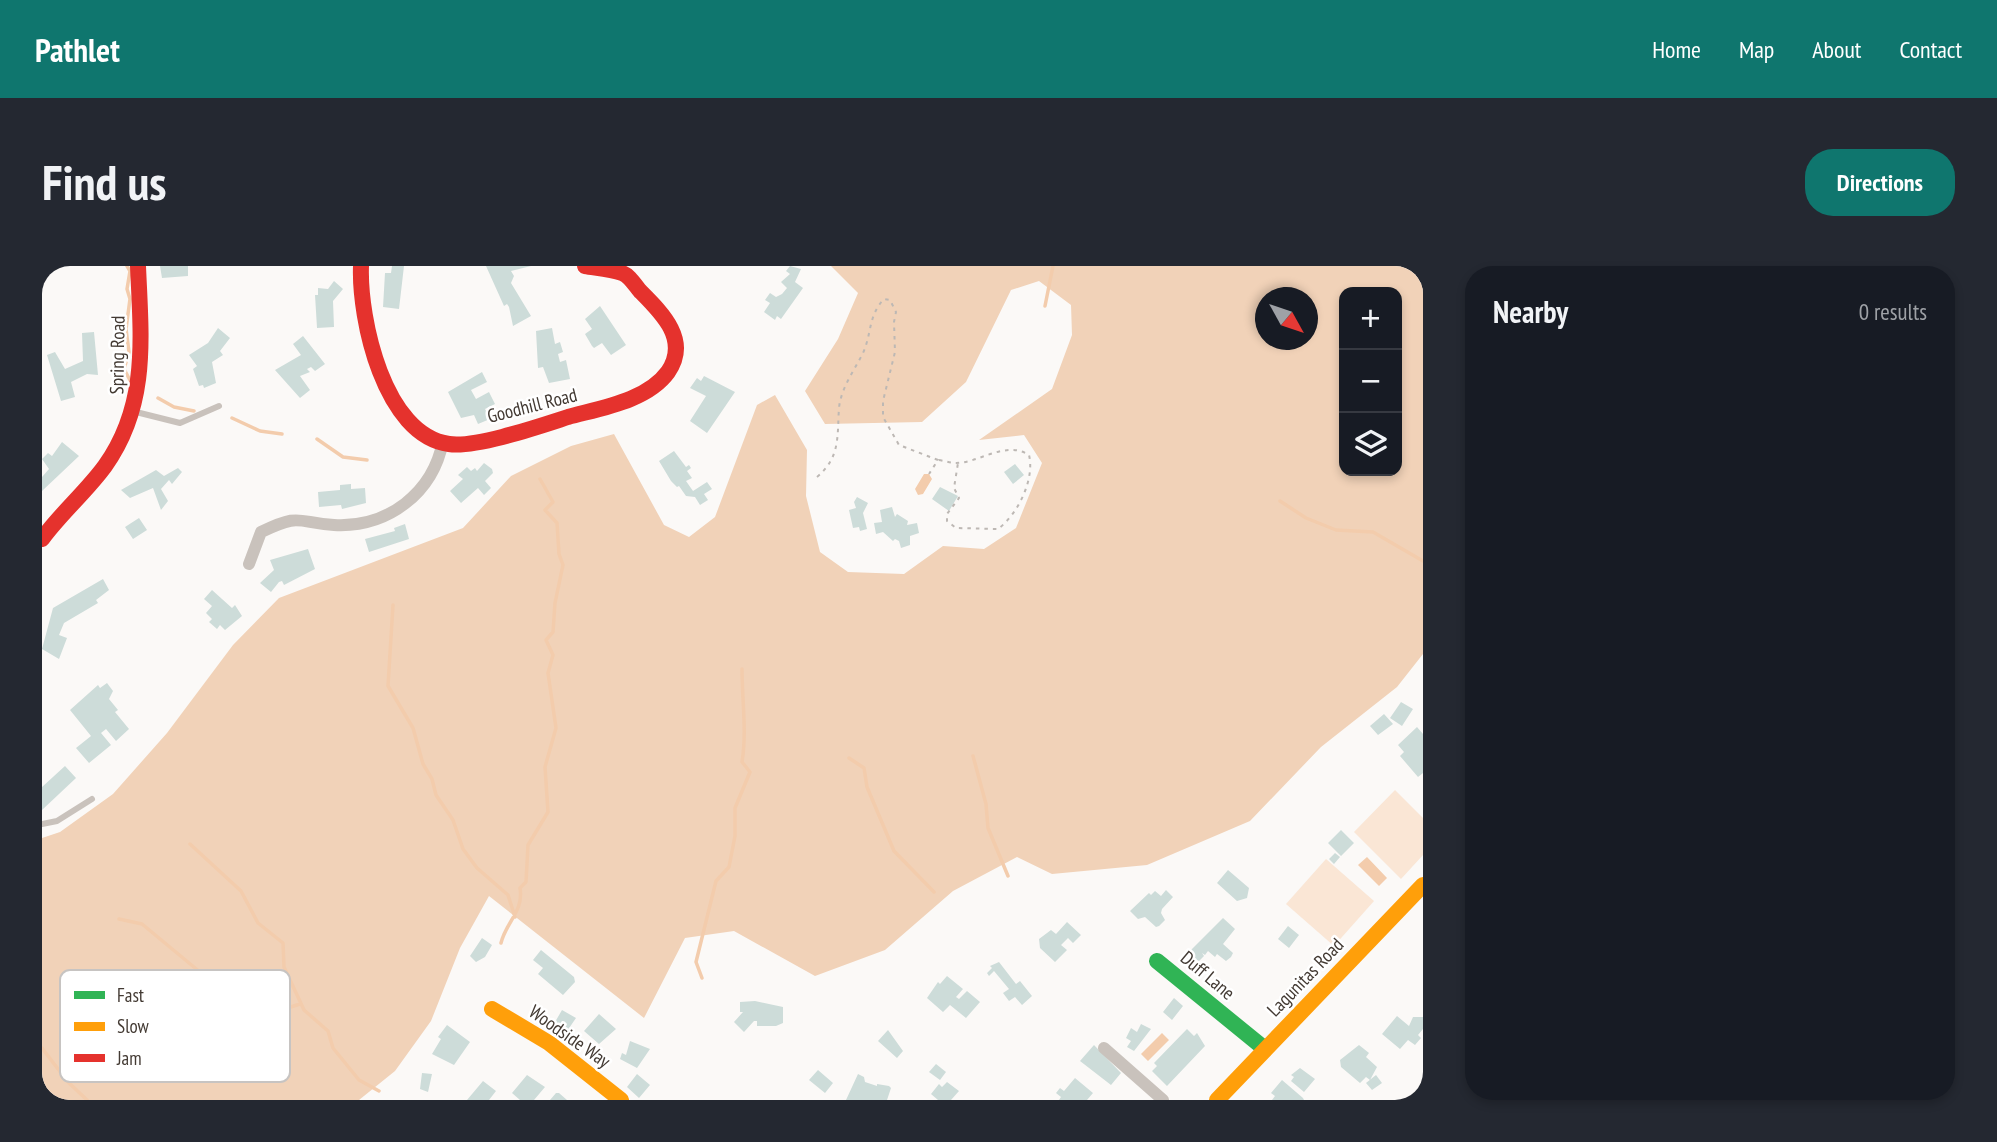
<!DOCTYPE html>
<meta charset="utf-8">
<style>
:root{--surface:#171b24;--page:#242831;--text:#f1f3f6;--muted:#9ea1a6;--line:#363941;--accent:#0f766e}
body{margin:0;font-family:"PT Sans Narrow",sans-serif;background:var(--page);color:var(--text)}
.controls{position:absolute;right:21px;top:21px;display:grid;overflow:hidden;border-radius:14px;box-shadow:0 4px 10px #0003}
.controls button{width:63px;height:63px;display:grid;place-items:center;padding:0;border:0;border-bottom:2px solid var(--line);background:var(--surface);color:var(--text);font:35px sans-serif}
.compass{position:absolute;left:1213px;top:21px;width:63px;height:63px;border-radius:50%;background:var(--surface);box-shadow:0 4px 10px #0003;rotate:130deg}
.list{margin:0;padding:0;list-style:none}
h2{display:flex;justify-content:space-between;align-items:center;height:91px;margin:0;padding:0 28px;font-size:30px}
h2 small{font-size:23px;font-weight:400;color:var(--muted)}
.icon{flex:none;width:38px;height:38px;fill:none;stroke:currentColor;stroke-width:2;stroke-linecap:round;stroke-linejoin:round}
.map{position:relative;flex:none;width:1381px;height:834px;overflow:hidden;border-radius:28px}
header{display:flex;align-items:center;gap:42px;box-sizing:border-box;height:98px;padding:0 35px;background:var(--accent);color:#fff}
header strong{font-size:33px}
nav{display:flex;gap:38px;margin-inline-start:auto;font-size:24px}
.intro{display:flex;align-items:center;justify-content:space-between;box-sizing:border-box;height:168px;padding:0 42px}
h1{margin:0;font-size:49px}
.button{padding:18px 32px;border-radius:28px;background:var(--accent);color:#fff;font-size:24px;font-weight:700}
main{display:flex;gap:42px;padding:0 42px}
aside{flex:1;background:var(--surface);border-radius:28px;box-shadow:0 4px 10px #0003}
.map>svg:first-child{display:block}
.green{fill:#fae6d5}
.forest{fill:#f1d2b8;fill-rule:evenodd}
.water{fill:#f3ccac}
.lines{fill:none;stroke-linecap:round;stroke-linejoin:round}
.stream{stroke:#f3ccac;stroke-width:3.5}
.building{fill:#cddcd9}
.path{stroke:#bdb8b4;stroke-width:2;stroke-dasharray:3.5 5;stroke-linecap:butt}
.lane{stroke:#c9c2bc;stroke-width:6}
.street{stroke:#c9c2bc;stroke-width:12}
.fast{stroke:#30b455;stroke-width:16}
.slow{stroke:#ff9f0a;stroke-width:16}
.jam{stroke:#e5322d;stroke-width:16}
.labels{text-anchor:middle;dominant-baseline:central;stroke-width:5;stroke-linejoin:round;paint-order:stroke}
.street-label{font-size:19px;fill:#433a33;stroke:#fff}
.key{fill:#fff;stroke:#c7c4c2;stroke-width:2}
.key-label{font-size:19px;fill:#433a33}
</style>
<header>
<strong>Pathlet</strong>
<nav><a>Home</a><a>Map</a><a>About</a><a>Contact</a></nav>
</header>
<div class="intro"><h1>Find us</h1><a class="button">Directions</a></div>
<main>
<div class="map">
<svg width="1381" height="834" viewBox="0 0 1381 834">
<rect width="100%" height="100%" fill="#fbf9f7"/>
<path class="green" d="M1353,524L1381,552V589L1359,613L1312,566Z
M1284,593L1332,635L1292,680L1244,638Z"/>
<path class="forest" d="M789,0H1381V388L1355,421L1279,481L1208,555L1105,599L1010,608L975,591L911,625L843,684L773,710L692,665L643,672L602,752L447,630L418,682L389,755L353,805L317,834H0V572L18,566L71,528L125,467L191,379L237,332L421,262L469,210L529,180L572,168L622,259L647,271L673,251L715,139L733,129L765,184L764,230L778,286L806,306L862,308L901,280L942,283L974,262L1000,197L982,169L937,174L1010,123L1030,69L1029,39L997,15L969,24L924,116L880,156L783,158L763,125L796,73L816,27ZM1302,26H1355V205H1302ZM1224,32H1266V74H1224Z"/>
<path class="water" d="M882,208H887L890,213L881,228L876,229L873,223Z
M1325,591L1345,612L1337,620L1316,599Z
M1120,767L1127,774L1106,795L1099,788Z"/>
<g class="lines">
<path class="stream" d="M85,0L88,5L85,23L88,33L84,63L87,86L82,103L89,116
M1003,40L1011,0
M116,132L132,141L152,145
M190,152L218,165L240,168
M275,173L301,191L325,194
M1238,235L1264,252L1294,264L1331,266L1381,295
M351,339L346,420L371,462L381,498L390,513L394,529L411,554L421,583L435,602L466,629L473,651
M931,490L944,538L946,562L966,610
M807,492L822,502L825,521L852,585L892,626
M148,578L199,625L216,657L241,677L242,701L262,744L286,765L291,782L317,814L337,825
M77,653L100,658L182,726L218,741L236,745L258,738
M459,677C464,656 482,645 478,622L484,616L486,579L506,546L503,501L514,462L506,407L511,389L504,374L511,366L513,337L521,299L517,288L515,257L503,244L511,236L498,213
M660,712L654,696L674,615L687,601L693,570V542L708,506L700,496C705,465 700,435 700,403
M0,782L26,816L45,834"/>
</g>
<path class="building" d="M118,0H146V10L120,12Z
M350,0H362L357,43L341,41L343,7H349Z
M444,0H489L469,5L472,10L469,17L489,50L471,60L467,41L465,38L462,40Z
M748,0L759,3L753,16L761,22L739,53L735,50L733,54L722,46L728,37L723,34L728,27L734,31L740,28L745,22L739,16L748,8L744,5Z
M292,15L301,23L291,35L292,61L275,62L273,29H276V22L286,23Z
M558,40L584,79L569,89L560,77L552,82L550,80L543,68L550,63L543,53Z
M176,62L188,72L178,85L181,89L170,96L174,117L162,122L161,119L157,120L151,103L155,100L147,89L166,77Z
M510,62L513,78L518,76L521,86L516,88L518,96L524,94L528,113L507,117L501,101L496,102L494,65Z
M52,66L56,109L45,108L29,116L33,131L19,135L5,89L13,86L23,103L41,95L40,67Z
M261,70L283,98L273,105L269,101L265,103L268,106L258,110L268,124L258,132L233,104L259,89L251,78Z
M440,106L445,116L429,124L434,133L447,126L453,138L443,143L448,153L436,158L432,149L419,152L406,126Z
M662,110L693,126L665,167L648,155L664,130L648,122L655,112L659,115Z
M20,176L37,190L0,225V211L7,203L0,193L6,187L10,190Z
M632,185L644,201L647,199L649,202L645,205L650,212L644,215L651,225L665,216L670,223L662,228L666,234L658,239L653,231L644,230L637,220L635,221L629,215L617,195Z
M442,197L450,203L451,207L443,215L449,222L442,229L436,222L419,237L408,225L421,213L416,209L425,201L429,205L433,202L435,205Z
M973,198L982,209L971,218L962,206Z
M136,202L140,206L130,218L127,214L119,223L126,235L119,244L111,222L88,232L79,224L114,204L122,210Z
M309,218V223L323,222L324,237L300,243L299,239L277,241L276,226L298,224V219Z
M898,221L916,230L907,245L890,233Z
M815,231L826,237L821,247L825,263L818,265L817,261L811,262L807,244L814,242L812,236Z
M850,241L853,251L855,248L866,255L865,259L875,257L877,267L868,270V279L859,282L857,275L853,273L851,275L841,266L834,268L832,257L840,256L838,244Z
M97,252L105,264L91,273L83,261Z
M363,258L367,273L327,286L323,273L353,265L352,262Z
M266,283L273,303L242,319L240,315L237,316L229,326L218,317L232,304L228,294Z
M61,313L67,324L54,334L56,337L22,357L17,369L25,372L17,393L0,383L11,342Z
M170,324L190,342L193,339L200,350L183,364L178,359L175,363L167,356L170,353L164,347L170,340L162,333Z
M65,417L71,425L67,433L76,444L73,446L87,463L74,475L64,463L59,467L69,479L47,497L34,482L49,470L28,444L56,419L58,422Z
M1359,436L1371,443L1360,460L1348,452Z
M1342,448L1351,458L1336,469L1328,460Z
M1375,461L1381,468V507L1376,511L1358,490L1362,486L1356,479Z
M23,500L34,512L0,544V521Z
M1299,564L1312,577L1299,590L1286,577Z
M1293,587L1298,591L1292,598L1287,593Z
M1186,604L1207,622L1205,632L1195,635L1175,617Z
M1124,624L1131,631L1120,643L1119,647L1123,654L1117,660L1114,661L1103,651L1096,653L1088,645L1107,627L1109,629L1113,625L1119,630Z
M1181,652L1193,663L1181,678L1191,687L1189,691L1184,695L1175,688L1173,691L1166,685L1163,689L1160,687L1162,690L1152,700L1142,691Z
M1025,656L1039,669L1031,677L1026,672L1019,679L1025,684L1013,696L998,682L997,673L1009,664L1014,668Z
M1246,660L1257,669L1247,682L1236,673Z
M440,672L450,679L443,691L434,696L428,690Z
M499,684L532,711L533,716L521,729L496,708L501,702L491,694Z
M957,696L974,718L978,715L990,730L980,739L973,731L967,735L961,727L967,723L952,705L947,710L945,707L950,702L948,700Z
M905,710L921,723L914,731L917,733L925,725L938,736L924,752L908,739L901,746L885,732L896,716L898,718Z
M1132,732L1141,740L1130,754L1121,746Z
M713,735L741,741V757L734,760H715V755H712L702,766L692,756L701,746H698V736Z
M520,744L534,752L521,771L509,763Z
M557,748L574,763L557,778L542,765Z
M1355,750L1367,760L1371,751H1381V763L1376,769L1379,772L1373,779L1366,774L1358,783L1340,768Z
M1099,758L1109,763L1092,785L1085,781L1089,775L1084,772L1089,762L1095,766Z
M405,759L428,776L412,799L390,788L399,773L396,771Z
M1145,763L1152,770L1155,767L1163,780L1125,820L1110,805L1115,800L1112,797Z
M846,764L861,785L855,792L836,775Z
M588,775L608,783L595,802L578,793L580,787L584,789Z
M1052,779L1079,807L1069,819L1038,795Z
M1317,779L1327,787L1324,791L1335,801L1328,814L1324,811L1318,817L1299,801L1298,794Z
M894,798L904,806L898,814L887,806Z
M1258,802L1273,813L1262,826L1249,815L1252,811L1249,809Z
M776,804L791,817L783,827L767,814Z
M380,807L390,808L386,826L378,823Z
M595,808L608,819L597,832L585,821Z
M816,808L822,811L823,816L835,820V818L847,820L849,822L845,834H804Z
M485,809L503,821L492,834H478L470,827Z
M1334,809L1340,817L1330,824L1324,817Z
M1033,812L1051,827L1045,834H1017L1019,831L1014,827L1018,822L1022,825Z
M1240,814L1261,832L1262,834H1230L1233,830L1229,827Z
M441,815L454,825L447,834H425Z
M905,816L917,825L909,834H896L889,828L897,818L900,821Z
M514,827H517L525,834H508Z"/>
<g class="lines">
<path class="path" d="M897,194C903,195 909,197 914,197C937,197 964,174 987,189C993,213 976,248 956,263L914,262L905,255V248L917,232L912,222L916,197
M775,211C799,191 795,169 797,142C799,122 812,105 821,87C830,67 826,50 842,33L848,34L854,46L852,56L853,86L841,135V151L857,179L896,194L887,208"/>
<path class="lane" d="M94,146L138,157L177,140
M0,558L15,555L50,533"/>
<path class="street" d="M207,298L219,266C259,247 253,256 292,259C346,262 391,227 401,175
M1062,782L1121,834"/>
<path class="fast" d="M1115,695L1223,783"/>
<path class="slow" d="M450,743L507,777L579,834
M1175,834L1381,619"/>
<path class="jam" d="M319,0C317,53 342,169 407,178C434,182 498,160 526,151C559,142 605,135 626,106C648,74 620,47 598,25C593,19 587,9 580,7C569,3 555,2 543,0
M0,273C19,247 44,226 63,200C107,138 99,72 96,0"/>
</g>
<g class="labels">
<g class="street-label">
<text transform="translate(75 89) rotate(-89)">Spring Road</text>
<text transform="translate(490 139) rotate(-14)">Goodhill Road</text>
<text transform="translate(1166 709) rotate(40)">Duff Lane</text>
<text transform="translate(1263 711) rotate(-46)">Lagunitas Road</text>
<text transform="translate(528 770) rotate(35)">Woodside Way</text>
</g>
</g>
<rect x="18" y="704" width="230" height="112" rx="10" class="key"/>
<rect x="32" y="725" width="31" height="8" fill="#30b455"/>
<rect x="32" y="756" width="31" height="9" fill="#ff9f0a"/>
<rect x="32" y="788" width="31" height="8" fill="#e5322d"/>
<g class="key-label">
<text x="75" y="736">Fast</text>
<text x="75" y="767">Slow</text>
<text x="75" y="799">Jam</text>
</g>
</svg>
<div class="controls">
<button>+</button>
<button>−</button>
<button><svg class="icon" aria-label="layers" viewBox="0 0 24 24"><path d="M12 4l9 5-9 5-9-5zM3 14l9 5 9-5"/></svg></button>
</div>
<svg class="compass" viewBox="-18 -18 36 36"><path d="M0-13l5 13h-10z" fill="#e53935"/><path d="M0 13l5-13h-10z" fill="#9ea1a6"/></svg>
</div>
<aside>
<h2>Nearby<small>0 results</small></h2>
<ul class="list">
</ul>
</aside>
</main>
